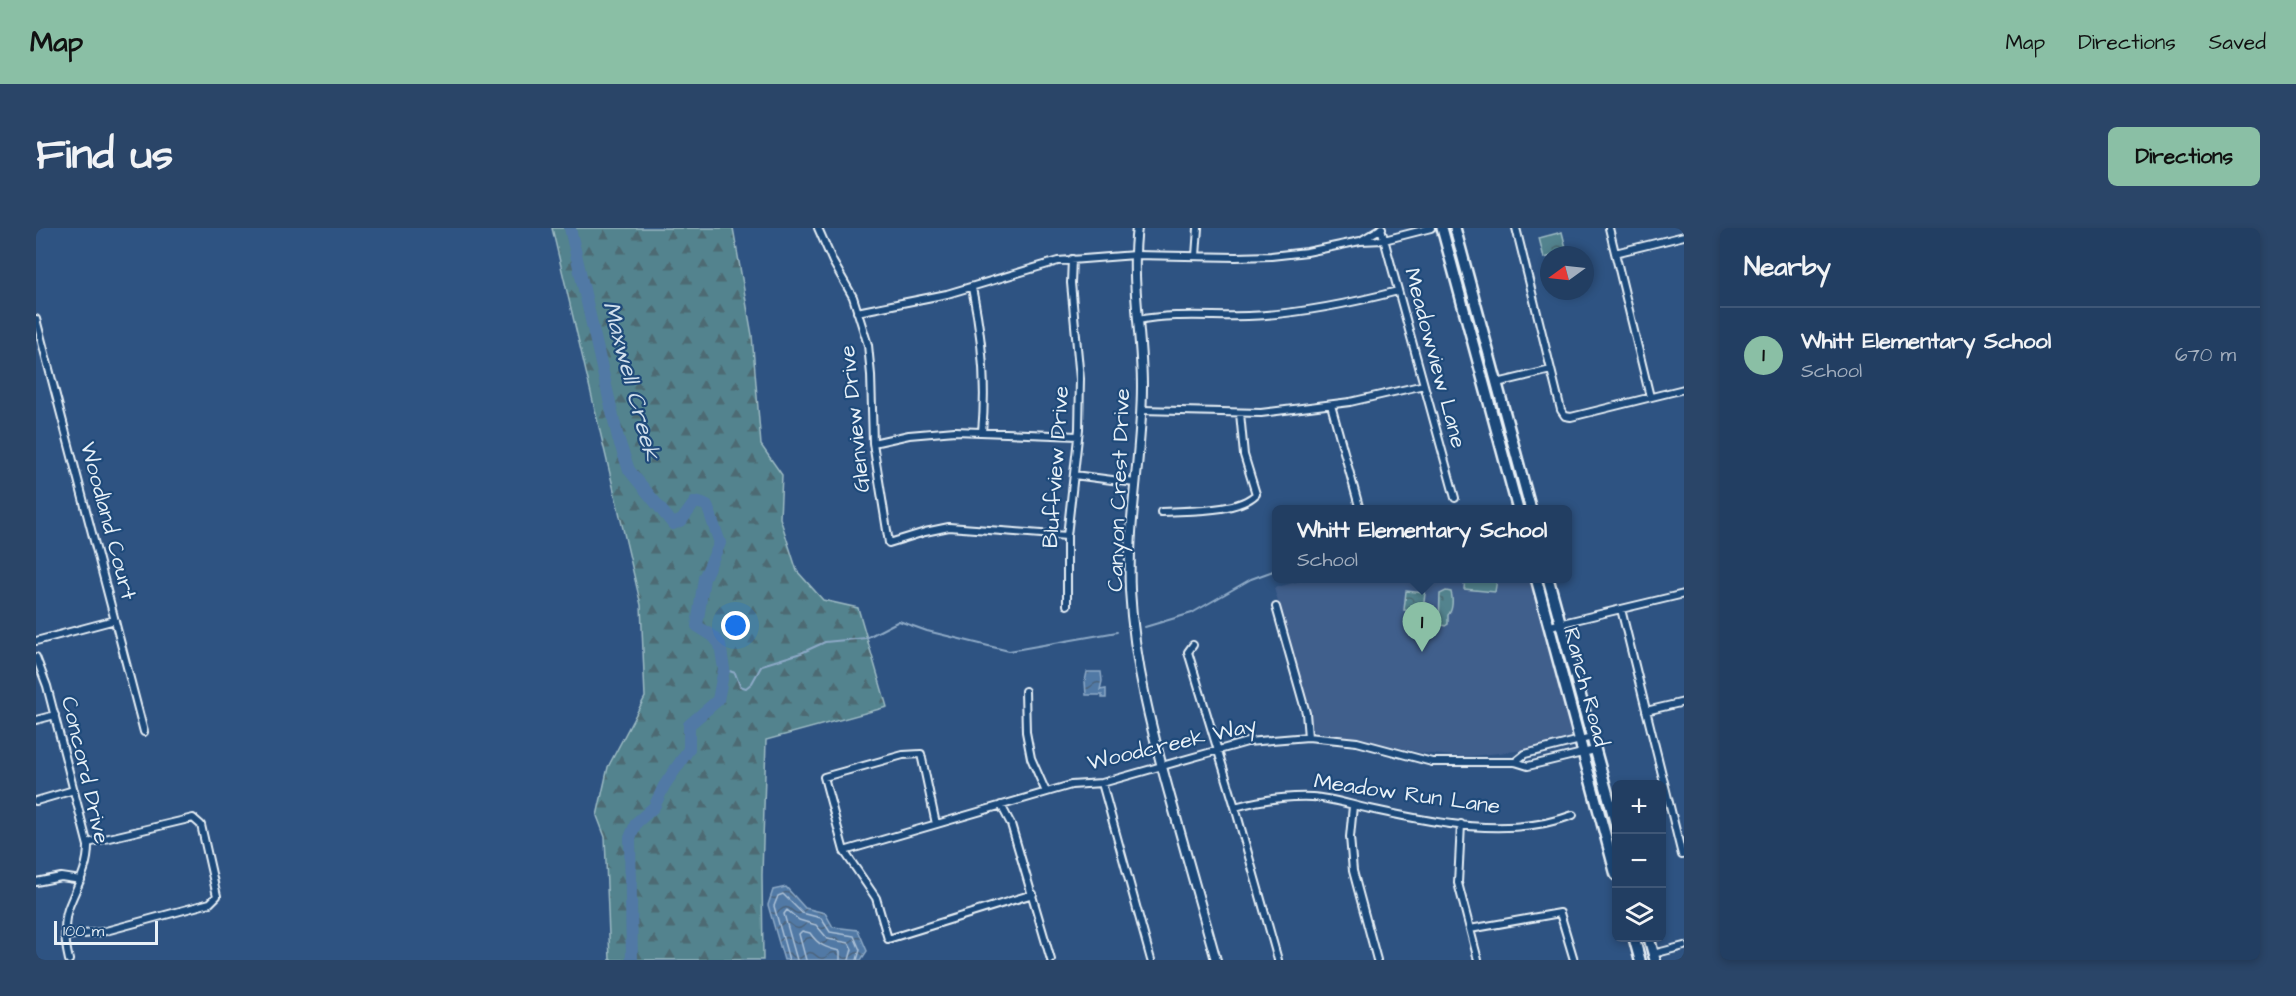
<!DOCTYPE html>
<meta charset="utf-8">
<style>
:root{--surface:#223e62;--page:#2a4568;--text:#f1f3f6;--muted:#a2aebe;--line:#3f5777;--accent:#8abfa5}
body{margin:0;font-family:"Architects Daughter",sans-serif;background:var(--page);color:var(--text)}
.controls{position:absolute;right:18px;bottom:18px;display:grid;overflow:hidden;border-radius:9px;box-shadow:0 3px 9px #0003}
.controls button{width:54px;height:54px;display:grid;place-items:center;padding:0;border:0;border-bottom:2px solid var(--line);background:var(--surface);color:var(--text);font:30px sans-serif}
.compass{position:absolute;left:1504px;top:18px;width:54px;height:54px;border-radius:50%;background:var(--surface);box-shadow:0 3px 9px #0003;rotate:255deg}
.scale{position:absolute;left:18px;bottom:15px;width:104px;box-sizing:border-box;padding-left:6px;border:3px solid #e8f1f8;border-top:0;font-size:16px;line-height:21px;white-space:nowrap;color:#e8f1f8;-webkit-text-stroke:4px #1f4a7a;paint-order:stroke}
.you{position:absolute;left:700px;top:398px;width:21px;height:21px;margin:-15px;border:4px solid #fff;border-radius:50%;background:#1a73e8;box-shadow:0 0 0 9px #1a73e833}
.badge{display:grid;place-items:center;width:39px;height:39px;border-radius:50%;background:var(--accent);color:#111;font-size:20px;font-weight:700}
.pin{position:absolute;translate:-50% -50px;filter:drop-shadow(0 2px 3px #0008)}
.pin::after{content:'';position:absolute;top:32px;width:21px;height:18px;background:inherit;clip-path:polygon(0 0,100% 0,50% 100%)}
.popup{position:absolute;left:1236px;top:277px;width:300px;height:78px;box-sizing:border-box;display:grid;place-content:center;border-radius:9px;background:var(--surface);filter:drop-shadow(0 2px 4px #0005);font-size:20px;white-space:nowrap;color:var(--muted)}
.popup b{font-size:22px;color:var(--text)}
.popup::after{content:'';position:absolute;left:50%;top:100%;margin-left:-12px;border:12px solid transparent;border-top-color:var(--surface)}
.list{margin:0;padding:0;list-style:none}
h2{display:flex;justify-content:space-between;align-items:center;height:78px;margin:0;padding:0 24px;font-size:26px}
h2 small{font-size:20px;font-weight:400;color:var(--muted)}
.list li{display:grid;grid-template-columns:39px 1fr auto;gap:18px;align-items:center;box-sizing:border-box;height:96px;padding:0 24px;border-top:2px solid var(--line)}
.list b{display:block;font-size:22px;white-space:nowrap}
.list p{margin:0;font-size:20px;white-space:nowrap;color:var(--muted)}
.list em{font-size:20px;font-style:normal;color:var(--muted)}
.icon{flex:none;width:33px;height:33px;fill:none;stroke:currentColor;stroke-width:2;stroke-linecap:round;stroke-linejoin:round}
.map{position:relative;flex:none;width:1648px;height:732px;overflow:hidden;border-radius:9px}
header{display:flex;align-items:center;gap:36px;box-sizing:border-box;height:84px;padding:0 30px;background:var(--accent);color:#111}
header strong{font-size:28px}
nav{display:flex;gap:33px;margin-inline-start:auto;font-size:21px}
.intro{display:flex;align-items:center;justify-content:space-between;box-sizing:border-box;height:144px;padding:0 36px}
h1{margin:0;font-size:42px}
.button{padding:15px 27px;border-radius:9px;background:var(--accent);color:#111;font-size:21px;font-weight:700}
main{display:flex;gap:36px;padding:0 36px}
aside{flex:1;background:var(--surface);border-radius:9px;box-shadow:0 3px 9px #0003}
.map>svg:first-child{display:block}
.built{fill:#405e8c}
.forest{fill:url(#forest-firs);stroke:#9dbac3;stroke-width:1.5}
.park{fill:url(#park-crowns);stroke:#9dbac3;stroke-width:1.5}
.pitch{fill:#52838e;stroke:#9dbac3;stroke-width:1.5}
.water{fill:url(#water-waves);stroke:#8da9c6;stroke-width:1.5}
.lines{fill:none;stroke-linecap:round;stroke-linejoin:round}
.shore{stroke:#acc1d7;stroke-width:1.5}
.stream{stroke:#8da9c6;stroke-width:2}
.river{stroke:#5179a5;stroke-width:12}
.minor-casing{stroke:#e8f1f8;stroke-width:10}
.tertiary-casing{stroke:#e8f1f8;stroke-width:12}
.secondary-casing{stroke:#e8f1f8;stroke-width:14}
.minor{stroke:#1f4a7a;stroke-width:6}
.tertiary{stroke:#1f4a7a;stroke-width:8}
.secondary{stroke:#1f4a7a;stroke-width:9}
.labels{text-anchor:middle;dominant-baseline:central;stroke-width:4.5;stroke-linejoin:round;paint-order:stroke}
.street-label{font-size:22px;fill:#e8f1f8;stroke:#1f4a7a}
.water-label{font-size:24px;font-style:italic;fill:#d1dfec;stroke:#1f4a7a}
</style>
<header>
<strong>Map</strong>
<nav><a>Map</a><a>Directions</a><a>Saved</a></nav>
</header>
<div class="intro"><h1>Find us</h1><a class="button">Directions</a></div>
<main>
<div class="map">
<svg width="1648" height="732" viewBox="0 0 1648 732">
<defs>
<pattern id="forest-firs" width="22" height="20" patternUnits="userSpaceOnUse" patternTransform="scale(1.5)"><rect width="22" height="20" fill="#52838e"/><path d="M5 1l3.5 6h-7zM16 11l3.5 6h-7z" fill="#4d6b73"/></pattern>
<pattern id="park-crowns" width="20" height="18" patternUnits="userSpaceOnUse" patternTransform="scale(1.5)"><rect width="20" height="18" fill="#52838e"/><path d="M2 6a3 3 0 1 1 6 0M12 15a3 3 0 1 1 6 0" fill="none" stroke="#4d6b73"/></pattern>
<pattern id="water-waves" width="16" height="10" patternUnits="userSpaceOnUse" patternTransform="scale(1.5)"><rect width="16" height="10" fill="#5179a5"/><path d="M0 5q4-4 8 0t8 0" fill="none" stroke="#4c637c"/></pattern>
</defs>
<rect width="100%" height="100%" fill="#2e5382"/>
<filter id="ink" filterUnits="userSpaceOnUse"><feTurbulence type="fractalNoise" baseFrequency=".0167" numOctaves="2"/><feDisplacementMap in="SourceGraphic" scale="12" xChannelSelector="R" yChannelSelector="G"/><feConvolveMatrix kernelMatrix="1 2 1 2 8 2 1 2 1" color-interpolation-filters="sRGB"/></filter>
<g filter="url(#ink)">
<path class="built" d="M1276,350L1496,351L1540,508L1489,522L1428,529L1386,525L1321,510L1277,503L1274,487L1238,360Z"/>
<path class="forest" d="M516,0H697L716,107L725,217L746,247L744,290L761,343L787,372L822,380L851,479L730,512L726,647L727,732H574L569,609L561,588L572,539L609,469L605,377Z"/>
<path class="park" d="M1526,4L1531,24L1508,30L1503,10Z
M1370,363L1389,365L1387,384L1368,382Z
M1410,363L1415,364C1417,371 1417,382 1412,387V396L1409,398L1403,396L1404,366Z"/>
<path class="pitch" d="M1429,351H1461L1459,364L1428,361Z"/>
<path class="water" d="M1051,444H1065L1066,453L1064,462L1070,461V470H1066V467H1050L1049,453Z
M750,659L769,680L789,685L797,699L822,702L831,723L825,732H748L732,677L737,662Z"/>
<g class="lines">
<path class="shore" d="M753,732L738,678L742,668L747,666L766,685L785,690L794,704L818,708L824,722L821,732
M761,732L748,686L751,682L763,692L780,697L792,711L813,715L816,721L813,732
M770,732L763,706L766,703L774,705C782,717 790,720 804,723V732"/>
<path class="stream" d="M1109,399L1156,385L1215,351L1240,342
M688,441L699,445L704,458L710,460L716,455L726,437L765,425L789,414L830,410L863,393L891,403L973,423L1081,404"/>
<path class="river" d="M534,0L582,210L593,242L637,296L646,292L659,274L671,277L684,315L668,350L661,398L677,408L684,416L688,441L682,472L653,497V521L628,558L618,579L600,595L594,610L596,732"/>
<g class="minor-casing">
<path id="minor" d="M782,0L797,34L817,69L832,117L835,147L837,215L853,315L889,304L913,299L1031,308
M1345,0L1419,270
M1346,0L1324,13L1348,12L1395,0
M1480,0L1525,182L1529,188L1535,189L1648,161
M1573,0L1614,169
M1579,25L1648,8
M1160,28L1162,0
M936,60C946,108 951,155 946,204
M821,84L911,66L1022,33L1099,27L1200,29L1235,28L1271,24L1324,13
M0,91L108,504
M1102,92C1138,85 1175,89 1212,88C1264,86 1312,76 1362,63
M1461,155L1515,142
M1295,177L1324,282
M1105,182L1225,185L1314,174L1388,157
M837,215L873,207L919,203L1042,208
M1038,247L1099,255
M1125,284C1151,282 1201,285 1220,266L1208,227L1204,185
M1031,377V308L1043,201L1044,151L1035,55L1036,31
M1240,379L1270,485L1272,509
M1585,381L1646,627
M1514,398L1648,366
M0,413L79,392
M1157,417L1152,424L1199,579L1242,732
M0,429L11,458L52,618C52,642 40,659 32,681C27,697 29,715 33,732
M989,463L990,504L995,530L1010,564
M1610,483L1648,474
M0,492L19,487
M1479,534L1489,526L1556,509
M1066,555L1115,732
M0,573L38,562
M965,577L975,596L1015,732
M1317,578L1314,609L1317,643L1341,732
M1199,579C1224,572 1250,568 1276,569C1295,570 1315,577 1334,581C1398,595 1473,611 1537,587
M900,596L885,526L867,527L788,549L808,623L840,670L852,711L997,666
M1425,596L1422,655L1442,732
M808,623L1035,557L1066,555L1211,514L1272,509L1321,514L1396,534H1479L1492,538L1559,522
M0,654L25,649L45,652
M1434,701L1524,685L1538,732
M29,708L66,704L174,675L181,668L165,597L157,590L52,615
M1617,726L1648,718"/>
</g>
<g class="tertiary-casing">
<path id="tertiary" d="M1101,0C1094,53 1106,105 1106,158C1106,226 1091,294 1094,362C1098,436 1117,508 1137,579C1151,630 1166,681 1180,732"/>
</g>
<g class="secondary-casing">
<path id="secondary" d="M1406,0L1482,282
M1419,0L1495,282
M1500,350L1580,647
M1512,350L1580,597
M1598,710L1604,732
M1613,710L1619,732"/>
</g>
<use href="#minor" class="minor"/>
<use href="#tertiary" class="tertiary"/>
<use href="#secondary" class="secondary"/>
</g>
</g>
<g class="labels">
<g class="street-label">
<text transform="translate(1399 130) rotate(75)">Meadowview Lane</text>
<text transform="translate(819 191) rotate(-96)">Glenview Drive</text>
<text transform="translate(1020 239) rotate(-86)">Bluffview Drive</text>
<text transform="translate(1083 262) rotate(-88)">Canyon Crest Drive</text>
<text transform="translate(72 293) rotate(75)">Woodland Court</text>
<text transform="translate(1550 459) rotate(75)">Ranch Road</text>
<text transform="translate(1136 516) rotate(-13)">Woodcreek Way</text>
<text transform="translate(49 542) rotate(77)">Concord Drive</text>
<text transform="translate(1371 566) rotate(8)">Meadow Run Lane</text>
</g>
<g class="water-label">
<text transform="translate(595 153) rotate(75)">Maxwell Creek</text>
</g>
</g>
</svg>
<div class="controls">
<button>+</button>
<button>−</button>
<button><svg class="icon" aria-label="layers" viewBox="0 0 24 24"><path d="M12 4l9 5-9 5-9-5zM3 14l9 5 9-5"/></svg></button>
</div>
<svg class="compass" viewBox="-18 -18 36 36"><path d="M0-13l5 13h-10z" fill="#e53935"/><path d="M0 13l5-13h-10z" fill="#a2aebe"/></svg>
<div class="scale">100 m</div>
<div class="you"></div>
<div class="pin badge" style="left:1386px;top:424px">1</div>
<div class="popup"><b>Whitt Elementary School</b>School</div>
</div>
<aside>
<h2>Nearby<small></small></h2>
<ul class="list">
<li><span class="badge">1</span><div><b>Whitt Elementary School</b><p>School</p></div><em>670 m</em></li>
</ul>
</aside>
</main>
